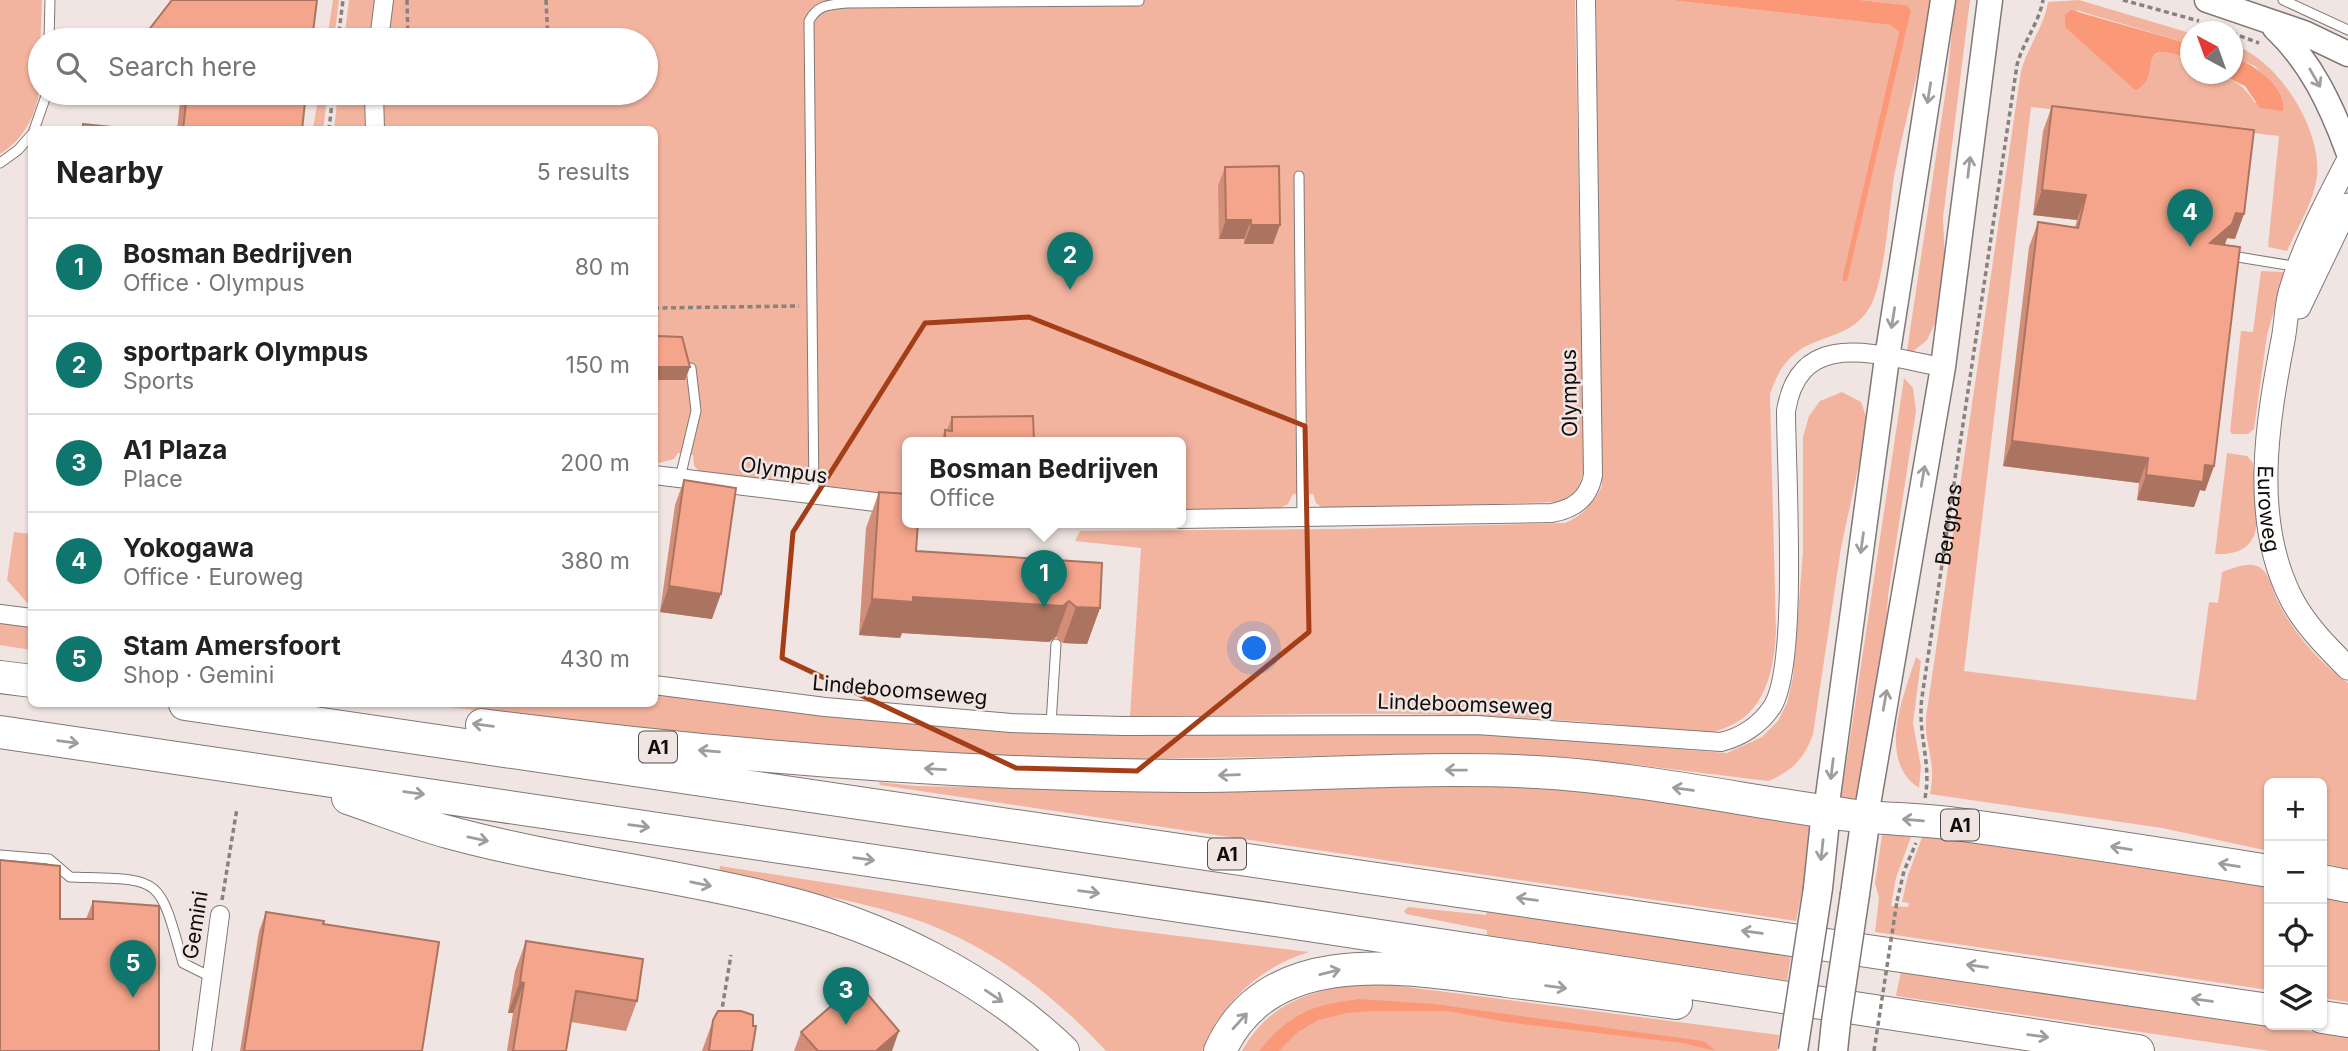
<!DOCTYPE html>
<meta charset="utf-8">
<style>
:root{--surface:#fff;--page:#f2f2f2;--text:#222;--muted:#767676;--line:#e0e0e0;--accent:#0f766e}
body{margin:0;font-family:Inter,sans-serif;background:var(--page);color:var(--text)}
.controls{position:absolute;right:21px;bottom:21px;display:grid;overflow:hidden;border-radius:10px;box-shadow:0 2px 5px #0004}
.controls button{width:63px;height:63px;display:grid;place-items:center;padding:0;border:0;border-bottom:2px solid var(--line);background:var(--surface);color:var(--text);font:35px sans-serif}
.compass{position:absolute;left:2180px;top:21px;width:63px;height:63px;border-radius:50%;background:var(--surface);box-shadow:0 2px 5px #0004;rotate:319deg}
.you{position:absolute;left:1255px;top:649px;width:24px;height:24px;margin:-18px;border:5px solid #fff;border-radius:50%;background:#1a73e8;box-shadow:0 0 0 10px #1a73e833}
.badge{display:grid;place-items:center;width:46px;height:46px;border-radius:50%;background:var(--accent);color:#fff;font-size:23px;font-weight:700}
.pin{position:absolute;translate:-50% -58px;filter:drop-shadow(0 2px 4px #0008)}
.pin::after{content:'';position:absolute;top:37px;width:24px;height:21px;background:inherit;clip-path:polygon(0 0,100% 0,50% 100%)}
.popup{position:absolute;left:902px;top:437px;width:284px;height:91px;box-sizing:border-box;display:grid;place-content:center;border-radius:10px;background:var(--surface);filter:drop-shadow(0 2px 5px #0005);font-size:23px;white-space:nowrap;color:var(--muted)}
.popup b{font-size:26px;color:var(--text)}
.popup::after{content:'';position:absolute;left:50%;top:100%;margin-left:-14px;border:14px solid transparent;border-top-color:var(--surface)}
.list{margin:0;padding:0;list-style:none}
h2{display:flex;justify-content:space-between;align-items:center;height:91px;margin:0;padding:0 28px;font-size:30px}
h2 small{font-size:23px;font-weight:400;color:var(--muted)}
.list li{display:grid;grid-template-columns:46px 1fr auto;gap:21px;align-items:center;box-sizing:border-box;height:98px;padding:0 28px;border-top:2px solid var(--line)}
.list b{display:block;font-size:26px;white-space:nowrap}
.list p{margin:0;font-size:23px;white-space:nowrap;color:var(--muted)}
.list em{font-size:23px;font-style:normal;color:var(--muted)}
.icon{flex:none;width:38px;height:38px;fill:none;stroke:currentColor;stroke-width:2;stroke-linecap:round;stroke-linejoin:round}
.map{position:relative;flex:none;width:2348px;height:1051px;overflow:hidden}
.search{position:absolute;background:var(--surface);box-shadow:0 2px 5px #0004;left:28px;top:28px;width:630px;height:77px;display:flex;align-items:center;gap:18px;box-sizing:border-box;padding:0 24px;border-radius:38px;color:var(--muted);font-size:26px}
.panel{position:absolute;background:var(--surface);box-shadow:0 2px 5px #0004;left:28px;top:126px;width:630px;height:581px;border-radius:10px}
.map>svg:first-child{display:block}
.green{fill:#f2b49f}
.water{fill:#fa9877}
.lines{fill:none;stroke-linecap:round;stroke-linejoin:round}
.service-casing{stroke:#817875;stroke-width:11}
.minor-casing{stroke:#817875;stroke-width:20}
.tertiary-casing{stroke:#817875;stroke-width:25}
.secondary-casing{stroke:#817875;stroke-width:27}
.primary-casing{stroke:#817875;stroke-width:31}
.motorway-casing{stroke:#817875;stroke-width:34}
.path{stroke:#88817e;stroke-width:3.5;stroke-dasharray:5 3.5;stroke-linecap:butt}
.service{stroke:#fff;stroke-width:9}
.minor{stroke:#fff;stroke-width:18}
.tertiary{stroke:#fff;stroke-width:23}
.secondary{stroke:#fff;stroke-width:24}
.primary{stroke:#fff;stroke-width:28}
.motorway{stroke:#fff;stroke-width:32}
.primary-bridge-casing{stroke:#817875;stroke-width:31;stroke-linecap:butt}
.path-bridge{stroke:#88817e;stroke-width:3.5;stroke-dasharray:5 3.5;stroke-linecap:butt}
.primary-bridge{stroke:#fff;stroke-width:28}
.wall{fill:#d28e78}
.shaded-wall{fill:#ab7461}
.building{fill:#f4a58b;stroke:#ab7461;stroke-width:2}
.oneway{stroke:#9f9e9d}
.marked{fill:none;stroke:#a43e17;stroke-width:5;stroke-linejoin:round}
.labels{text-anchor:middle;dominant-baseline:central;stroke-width:5;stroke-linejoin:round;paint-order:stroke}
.shield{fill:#f0e5e2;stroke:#534e4c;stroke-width:2}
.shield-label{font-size:19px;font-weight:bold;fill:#100d0b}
.street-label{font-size:21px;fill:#100d0b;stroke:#f0e5e2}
</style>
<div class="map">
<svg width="2348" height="1051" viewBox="0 0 2348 1051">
<rect width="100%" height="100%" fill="#f0e5e2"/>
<path class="green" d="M0,0H42L38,98C33,121 21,141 0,154Z
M333,0H339L334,40H327Z
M349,0H1575L1584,470L1577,491L1560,502L1324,509L1316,503L1313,494H1293L1288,504L1278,509H1181L1180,442H908L907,497L828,488L823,472L806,470L801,484L701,473L694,466L693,455L678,453L674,459L655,464L654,130L380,129L379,93H646V40H344Z
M1596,0H1670L1890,25L1899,32L1843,276L1906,5L1860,0H1932C1923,60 1905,117 1894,177C1889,210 1885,280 1870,307C1843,352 1793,323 1770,394L1776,631C1774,669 1766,713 1725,728C1693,741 1653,728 1620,725C1574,721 1528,718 1481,716C1365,711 1247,716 1130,716L1141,548L1075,541L1080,531L1341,529L1565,523C1581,517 1595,502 1602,486Z
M1955,0H1970L1943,218L1945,265L1938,317L1927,340L1910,354L1907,351L1947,82Z
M2079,0L2190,33V44L2076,10L2143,85L2153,56L2164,50L2190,60V74C2221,74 2238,76 2255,103L2280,95L2255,66L2233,57V45C2278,59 2322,129 2317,176C2314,202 2297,228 2287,251L2268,247L2279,136L2031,107L1964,671L2196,700L2209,602L2218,603L2222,572C2233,569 2247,561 2259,567C2270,573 2272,589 2277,600C2294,634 2318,661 2348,683V869L2322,863V783H2269V851L2162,828L1930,794C1937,760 1924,747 1926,717L2021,71C2028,46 2044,27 2048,2Z
M319,93H328L323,129H313Z
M338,93H368L369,129L334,130Z
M2261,271L2283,272L2284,276L2267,335L2254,429L2248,434H2232L2230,431L2241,331L2253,332Z
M1904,378L1913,388L1916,411L1888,596L1881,704L1863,802L1840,806Z
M1842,392L1861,402L1868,422L1841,548L1813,734C1805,758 1791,772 1768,781L1629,764L1487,753L1136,759L870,753L420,704H654L655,693L824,715L1011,731L1477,733L1727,753L1762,737L1778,721L1787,703L1793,677L1803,551V437L1809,416L1820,401Z
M2227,453L2247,456L2253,463C2255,501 2274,557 2215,554Z
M14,532L31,534V607L7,580Z
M0,623L31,627V650L0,645Z
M1916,657L1921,661L1913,723L1921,767L1919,788C1876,760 1904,695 1916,657Z
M1457,780L1625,792L1815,826L1796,921L880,785L879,782L915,786L1114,790Z
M1883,829L1912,834L1896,878L1891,906L1908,907L1909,903L1902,902L1908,875L1923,835L2269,885V990L1875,932L1879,898L1875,883Z
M720,866L1114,928L1309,952C1259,967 1221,1003 1202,1051H1106C1059,1000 1005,957 940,929C872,900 792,891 719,875Z
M2322,891L2348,894V1002L2322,998Z
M1408,907L1486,915L1487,910L1791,955L1787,980L1487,935V930L1406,914L1404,911Z
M1901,971L2348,1037V1051H2270L1896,996Z
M1384,984L1779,1035L1777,1051H1242C1272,996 1326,985 1384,984Z"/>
<path class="water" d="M1670,0H1860L1906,5L1911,10L1847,281H1843V276L1899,32L1890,25Z
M2071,10L2190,44V60C2130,34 2165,79 2135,90L2065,27V15Z
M2233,57C2252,63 2287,87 2283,111L2260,108L2245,86L2220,74H2232Z
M1359,999L1434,1004L1703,1041L1716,1051L1682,1043L1506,1022L1448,1011H1373L1347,1013L1318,1020L1298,1032L1279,1051H1259C1290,1013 1312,1005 1359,999Z"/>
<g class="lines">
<g class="service-casing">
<path id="service" d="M2283,0L2348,30
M49,40L50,0
M34,130L47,93
M0,163L18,150L32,134
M1299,176L1302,518
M2238,257L2299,267
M680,478L696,411L691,368
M814,495L809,21C818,4 830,5 847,3L1139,1
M1051,724L1056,644
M0,855L49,859L70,877C162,880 158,873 183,963L209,976"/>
</g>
<g class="minor-casing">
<path id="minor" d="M379,40L384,0
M374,93L375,130
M654,475L908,506
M1180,519L1552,513C1574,509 1589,498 1593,475L1586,0
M0,614L32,618
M654,685L825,707L1011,723L1124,726L1477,725L1721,742C1741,737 1760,725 1772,707C1799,666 1786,469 1786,411C1800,324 1882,357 1943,367
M202,1051L220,915"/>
</g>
<g class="tertiary-casing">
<g id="tertiary">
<path id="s2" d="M2348,161C2326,203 2303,247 2290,293C2286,308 2286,325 2283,340C2267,423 2251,519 2291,598C2304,624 2327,647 2348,668"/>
<path d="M2299,307L2348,205"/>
</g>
</g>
<g class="secondary-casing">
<path id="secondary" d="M2207,0L2304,33L2348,54
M2275,28C2311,62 2331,105 2348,151
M1826,811L1887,358L1943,0
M1866,816L1943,367L1990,0"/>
</g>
<g class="primary-casing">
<path id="primary" d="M1818,888L1826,811
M1855,894L1866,816
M1833,1051L1836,1022"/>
</g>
<g class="motorway-casing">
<path id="motorway" d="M0,677L32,681
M185,704L2269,1010
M482,725C715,755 949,775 1184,776C1301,776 1419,766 1536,772C1641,778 1745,801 1849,815C1882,819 1915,819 1948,823C2055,837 2162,854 2269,871
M0,732L1275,920L2138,1051
M348,798C381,809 414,823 448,832C557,862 671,873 780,901C882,926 987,978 1063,1051
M2322,881L2348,886
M2322,1017L2348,1021
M1220,1051C1270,940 1411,969 1507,981C1563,988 1620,995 1676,1003"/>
</g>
<g class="path">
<path d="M407,0L408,40"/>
<path d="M546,0L548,40"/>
<path d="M2123,0L2199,21"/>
<path d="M2232,33L2259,43"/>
<path d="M338,40L343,0"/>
<path d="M332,99H358"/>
<path d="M329,130L333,93"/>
<path d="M654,308L799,306"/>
<path id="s1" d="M1925,798C1932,763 1917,734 1922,697L2017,65C2023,42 2039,23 2043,0"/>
<path d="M222,900L237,808"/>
<path d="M1897,901L1904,871L1916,843"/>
<path d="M721,1015L731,955"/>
</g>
<use href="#service" class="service"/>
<use href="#minor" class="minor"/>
<use href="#tertiary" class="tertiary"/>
<use href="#secondary" class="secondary"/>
<use href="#primary" class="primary"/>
<use href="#motorway" class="motorway"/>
<g class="primary-bridge-casing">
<path id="primary-bridge" d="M1836,1022L1855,894
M1793,1051L1818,888"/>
</g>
<path class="path-bridge" d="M1874,1051L1897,901"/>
<use href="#primary-bridge" class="primary-bridge"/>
</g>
<path class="wall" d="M181,93H306L302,130H177Z
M2052,106L2254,130L2235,239L2227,238L2224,245L2214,466L2205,491L2200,490L2194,507L2137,500L2139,483L2003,466L2029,247L2038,222L2075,227L2077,220L2033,215L2043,131Z
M1225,167L1273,244H1244V239H1219L1218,186Z
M657,336L690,367L685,380H654V343Z
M952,417L1034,442H940L945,430H947Z
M684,480L712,619L660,612L675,505Z
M879,492L916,551L1100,608L1087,644L1063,643L1056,637L1049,642L902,633L900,638L859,635L866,528Z
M93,901L159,1051L60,919H86Z
M266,912L323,924L422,1051H240L259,931Z
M526,941L637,1001L626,1031L571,1022L566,1051H507L513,1013H508L515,971Z
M713,1020L753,1026L752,1051H702Z
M801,1032L892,1051H794Z"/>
<path class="shaded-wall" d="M2042,190L2086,195L2077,220L2033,215Z
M2236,213L2244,214L2235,239L2227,238Z
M1226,220H1251L1244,239H1219Z
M2232,224L2223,250L2210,243Z
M1251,225H1280L1273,244H1244Z
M656,367H690L685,380H654V372Z
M2012,441L2148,458L2139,483L2003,466Z
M2205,465L2214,466L2205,491L2200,490L2194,507L2137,500L2146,475Z
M669,586L721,594L712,619L660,612Z
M913,597L1069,601L1056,637L1049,642L902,633L900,638L859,635L872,599Z
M1076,607L1100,608L1087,644L1063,643Z
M520,982L524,983L513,1013H508Z
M899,1031L892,1051H876Z"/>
<path class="building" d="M172,0H317L312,40H141Z
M187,93H306L302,130H183Z
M2052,106L2254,130L2244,214L2236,213L2232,224L2210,243L2240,247L2214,466L2205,465L2203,482L2146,475L2148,458L2012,441L2038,222L2078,228L2086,195L2042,190Z
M83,124L140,130H83Z
M1279,166L1280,225H1251V220H1226L1225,167Z
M657,336L682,337L690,367H656Z
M1033,416L1034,442H945V430L952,431V417Z
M684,480L736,488L721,594L669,586Z
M879,492L907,494V522H918L916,551L1102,563L1100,608L1076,607L1069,601L1063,606L913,597V602L872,599Z
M0,860L60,866V919H93V901L159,906V1051H0Z
M266,912L324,921L323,924L439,942L422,1051H244Z
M526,941L643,959L637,1001L576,991L566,1051H513L524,983L520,982Z
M858,983L899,1031L876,1051H818L801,1032Z
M718,1011H741L753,1015V1026H756L752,1051H709L713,1020Z"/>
<defs><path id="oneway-shaft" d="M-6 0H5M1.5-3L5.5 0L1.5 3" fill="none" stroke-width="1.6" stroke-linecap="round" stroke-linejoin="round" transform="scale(1.75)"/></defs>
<g class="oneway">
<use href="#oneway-shaft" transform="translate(2315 78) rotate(60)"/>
<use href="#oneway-shaft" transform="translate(1929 93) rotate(99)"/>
<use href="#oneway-shaft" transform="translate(1969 167) rotate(-83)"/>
<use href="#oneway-shaft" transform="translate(1893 318) rotate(99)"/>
<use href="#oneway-shaft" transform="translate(1923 476) rotate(-80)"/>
<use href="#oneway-shaft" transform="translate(1862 543) rotate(98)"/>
<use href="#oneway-shaft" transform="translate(1885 700) rotate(-80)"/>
<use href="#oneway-shaft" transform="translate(483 725) rotate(-173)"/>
<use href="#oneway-shaft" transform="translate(68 742) rotate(8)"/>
<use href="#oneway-shaft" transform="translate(709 751) rotate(-175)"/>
<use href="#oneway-shaft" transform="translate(935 769) rotate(-177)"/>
<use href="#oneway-shaft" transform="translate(1832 769) rotate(97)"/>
<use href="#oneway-shaft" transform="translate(1456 770) rotate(-179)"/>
<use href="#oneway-shaft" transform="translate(1229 775) rotate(178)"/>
<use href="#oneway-shaft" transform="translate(1683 789) rotate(-172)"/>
<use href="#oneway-shaft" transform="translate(414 793) rotate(8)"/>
<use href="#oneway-shaft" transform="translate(1913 820) rotate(-175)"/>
<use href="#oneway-shaft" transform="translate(639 826) rotate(8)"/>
<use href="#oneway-shaft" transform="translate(478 839) rotate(12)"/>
<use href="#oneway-shaft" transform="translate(2121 848) rotate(-171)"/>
<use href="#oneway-shaft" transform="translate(1822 850) rotate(96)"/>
<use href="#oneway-shaft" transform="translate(864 859) rotate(8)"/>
<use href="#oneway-shaft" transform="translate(2229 865) rotate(-171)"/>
<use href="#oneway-shaft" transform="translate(701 884) rotate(12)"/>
<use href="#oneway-shaft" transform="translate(1089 892) rotate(8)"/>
<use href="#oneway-shaft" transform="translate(1527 899) rotate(-172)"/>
<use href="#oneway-shaft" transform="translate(1752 932) rotate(-172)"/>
<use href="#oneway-shaft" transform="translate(1977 966) rotate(-172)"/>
<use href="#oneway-shaft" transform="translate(1330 972) rotate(-14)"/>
<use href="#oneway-shaft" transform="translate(1556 987) rotate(7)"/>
<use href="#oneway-shaft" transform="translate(994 996) rotate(34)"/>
<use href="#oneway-shaft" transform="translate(2202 1000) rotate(-172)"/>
<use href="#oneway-shaft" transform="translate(1240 1021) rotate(-48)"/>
<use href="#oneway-shaft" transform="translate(2038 1036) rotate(8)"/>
</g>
<path class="marked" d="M1029,317L1305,426L1309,632L1137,771L1016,768L782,658L793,532L925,323Z"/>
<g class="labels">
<g class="shield">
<rect x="639" y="731.5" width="38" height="31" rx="5"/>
<rect x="1941" y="809.5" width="38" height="31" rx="5"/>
<rect x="1208" y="838.5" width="38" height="31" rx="5"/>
</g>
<g class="shield-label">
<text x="658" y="747">A1</text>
<text x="1960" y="825">A1</text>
<text x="1227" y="854">A1</text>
</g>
<g class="street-label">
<text transform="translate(1569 393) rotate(-91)">Olympus</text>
<text transform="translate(784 470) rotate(8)">Olympus</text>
<text stroke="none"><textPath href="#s2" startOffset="362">Euroweg</textPath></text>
<text stroke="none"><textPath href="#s1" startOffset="276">Bergpas</textPath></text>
<text transform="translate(900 690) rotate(5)">Lindeboomseweg</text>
<text transform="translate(1465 704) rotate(2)">Lindeboomseweg</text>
<text transform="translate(195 925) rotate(-81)">Gemini</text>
</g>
</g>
</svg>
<div class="controls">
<button>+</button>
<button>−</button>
<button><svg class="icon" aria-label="locate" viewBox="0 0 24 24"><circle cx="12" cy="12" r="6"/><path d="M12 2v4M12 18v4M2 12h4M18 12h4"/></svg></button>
<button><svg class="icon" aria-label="layers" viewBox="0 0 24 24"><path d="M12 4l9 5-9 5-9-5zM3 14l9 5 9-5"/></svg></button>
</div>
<svg class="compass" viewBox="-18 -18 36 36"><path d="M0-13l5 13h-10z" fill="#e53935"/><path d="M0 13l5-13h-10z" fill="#767676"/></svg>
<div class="you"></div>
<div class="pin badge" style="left:1044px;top:608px">1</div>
<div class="popup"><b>Bosman Bedrijven</b>Office</div>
<div class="pin badge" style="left:1070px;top:290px">2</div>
<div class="pin badge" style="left:846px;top:1025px">3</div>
<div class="pin badge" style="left:2190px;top:247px">4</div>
<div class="pin badge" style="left:133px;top:998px">5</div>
<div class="search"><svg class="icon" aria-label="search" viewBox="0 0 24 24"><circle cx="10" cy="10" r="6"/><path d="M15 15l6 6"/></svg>Search here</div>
<section class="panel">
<h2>Nearby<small>5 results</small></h2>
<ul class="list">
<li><span class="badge">1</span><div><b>Bosman Bedrijven</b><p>Office · Olympus</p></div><em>80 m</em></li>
<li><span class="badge">2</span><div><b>sportpark Olympus</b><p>Sports</p></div><em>150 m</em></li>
<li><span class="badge">3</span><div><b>A1 Plaza</b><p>Place</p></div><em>200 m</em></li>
<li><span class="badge">4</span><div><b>Yokogawa</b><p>Office · Euroweg</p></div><em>380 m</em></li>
<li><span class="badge">5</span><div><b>Stam Amersfoort</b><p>Shop · Gemini</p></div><em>430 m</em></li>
</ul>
</section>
</div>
